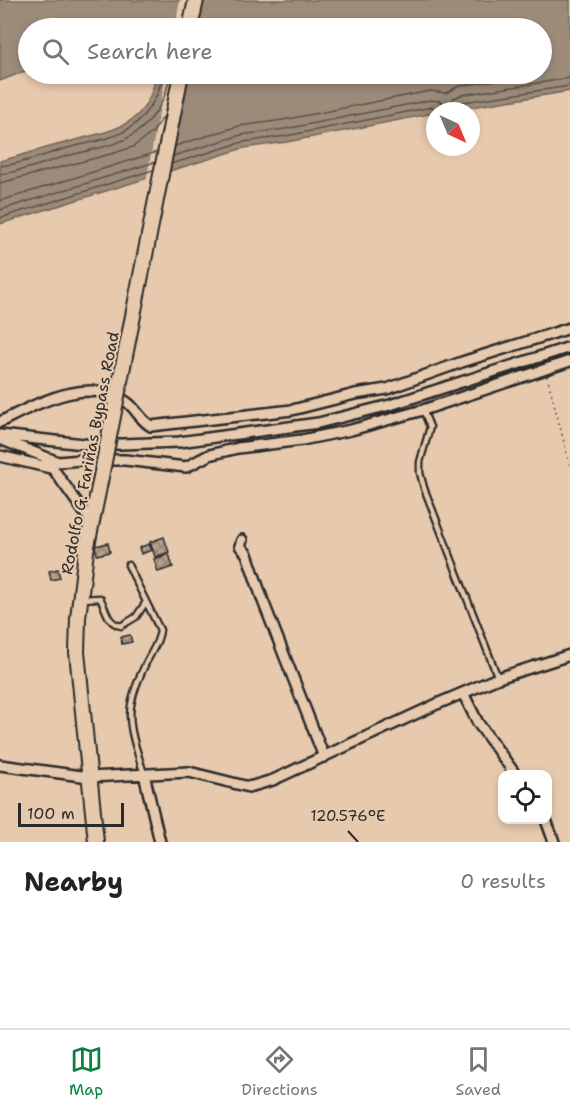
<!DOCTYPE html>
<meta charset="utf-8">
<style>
:root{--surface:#fff;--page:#f6f6f6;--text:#222;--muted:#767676;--line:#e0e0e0;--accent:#0b8043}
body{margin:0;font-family:"Shantell Sans",sans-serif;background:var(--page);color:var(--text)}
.controls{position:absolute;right:18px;bottom:18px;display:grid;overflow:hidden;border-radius:12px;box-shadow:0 3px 9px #0003}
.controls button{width:54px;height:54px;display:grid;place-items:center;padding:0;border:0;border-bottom:2px solid var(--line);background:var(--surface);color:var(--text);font:30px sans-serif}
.compass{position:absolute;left:426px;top:102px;width:54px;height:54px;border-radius:50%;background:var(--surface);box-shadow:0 3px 9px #0003;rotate:136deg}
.scale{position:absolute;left:18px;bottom:15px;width:106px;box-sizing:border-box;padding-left:6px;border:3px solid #2b2b2b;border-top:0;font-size:16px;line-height:21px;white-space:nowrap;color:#2b2b2b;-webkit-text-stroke:4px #e7caae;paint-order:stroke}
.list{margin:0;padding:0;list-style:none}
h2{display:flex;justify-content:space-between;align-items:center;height:78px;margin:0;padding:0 24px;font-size:26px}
h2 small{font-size:20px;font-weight:400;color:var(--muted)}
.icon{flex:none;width:33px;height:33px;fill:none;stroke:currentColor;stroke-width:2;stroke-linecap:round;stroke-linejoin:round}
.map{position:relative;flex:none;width:570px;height:842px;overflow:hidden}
.search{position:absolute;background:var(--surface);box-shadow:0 3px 9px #0003;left:18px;right:18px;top:18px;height:66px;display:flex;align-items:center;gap:15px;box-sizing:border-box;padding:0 21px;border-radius:33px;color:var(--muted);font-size:22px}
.sheet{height:186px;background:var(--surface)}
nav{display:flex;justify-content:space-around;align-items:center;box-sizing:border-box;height:84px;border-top:2px solid var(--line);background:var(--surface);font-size:16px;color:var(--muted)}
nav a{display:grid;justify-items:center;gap:3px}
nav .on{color:var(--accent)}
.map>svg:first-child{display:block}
.water{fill:#9d8b7a;stroke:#6f655a;stroke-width:1.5}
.pier{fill:#e7caae}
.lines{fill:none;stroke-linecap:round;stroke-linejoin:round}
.shore{stroke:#59514b;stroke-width:1.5}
.building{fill:url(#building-cross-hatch);stroke:#2b2b2b;stroke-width:1.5}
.service-casing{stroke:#2b2b2b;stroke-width:9}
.minor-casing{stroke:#2b2b2b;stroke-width:14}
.primary-casing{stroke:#2b2b2b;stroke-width:18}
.path{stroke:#2b2b2b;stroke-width:1.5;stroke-dasharray:1.5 4.5;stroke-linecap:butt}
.service{stroke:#e7caae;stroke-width:4.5}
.minor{stroke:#e7caae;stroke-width:9}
.primary{stroke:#e7caae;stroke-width:14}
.primary-bridge-casing{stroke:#2b2b2b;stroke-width:18;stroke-linecap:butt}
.primary-bridge{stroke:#e7caae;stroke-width:14}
.ticks{fill:none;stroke:#2b2b2b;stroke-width:2}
.labels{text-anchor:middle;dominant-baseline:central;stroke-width:4.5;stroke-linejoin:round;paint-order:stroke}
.street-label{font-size:16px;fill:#2b2b2b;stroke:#e7caae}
.ticks-label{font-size:15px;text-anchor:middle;fill:#2b2b2b;stroke:#e7caae;stroke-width:4.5;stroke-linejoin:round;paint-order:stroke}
</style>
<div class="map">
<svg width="570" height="842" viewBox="0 0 570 842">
<defs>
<pattern id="building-cross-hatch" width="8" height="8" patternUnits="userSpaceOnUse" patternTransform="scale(1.5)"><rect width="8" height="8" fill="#b29e8a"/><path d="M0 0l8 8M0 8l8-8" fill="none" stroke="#918171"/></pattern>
</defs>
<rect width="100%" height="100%" fill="#e7caae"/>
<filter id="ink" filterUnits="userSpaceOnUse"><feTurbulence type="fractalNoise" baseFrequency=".0167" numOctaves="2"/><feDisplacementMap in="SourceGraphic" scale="12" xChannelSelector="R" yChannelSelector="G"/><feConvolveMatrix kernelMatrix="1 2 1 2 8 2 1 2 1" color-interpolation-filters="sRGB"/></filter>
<g filter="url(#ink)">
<path class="water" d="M0,0H570V91L446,111H435V113L287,142L244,148L0,224V161C23,155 45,148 68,142C112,130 148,128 156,74H542V28H28V70L0,81Z"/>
<path class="pier" d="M180,0H199L194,28H175Z
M166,74H185L165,176L146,182Z"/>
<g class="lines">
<path class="shore" d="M457,111L458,105L463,102L570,86
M175,146L239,126L283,120L430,91L446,93L459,86L537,74
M173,156L241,135L285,129L431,100L439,101L448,106L454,98L461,95L570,78
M171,164L243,142L286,136L432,107L440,111
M0,166C23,164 46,154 68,148C101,139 129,139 149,108C157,98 161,87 162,74
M0,174C22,172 46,162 67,156C103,146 133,146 156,112C164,100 169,88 169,74
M0,183L111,154L133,147L152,133L164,116
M0,201L157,152
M0,210L155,162
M0,218L153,170"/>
</g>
<path class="building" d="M164,537L169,552L155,557L150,542Z
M108,543L110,552L97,555L95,546Z
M149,544L152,550L141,554L139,548Z
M169,554L173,567L158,572L154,559Z
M58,569L60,578L51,580L49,571Z
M130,635L132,642L122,644L121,637Z"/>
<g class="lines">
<g class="service-casing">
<path id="service" d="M423,410L430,427L420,462V473L424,488L498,678
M128,565L160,630C159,643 150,654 145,665C122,713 129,725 144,774
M81,599L100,598C107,610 106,622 121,626L136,617L146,602"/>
</g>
<g class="minor-casing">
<path id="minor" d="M0,422C37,404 89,374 128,403C137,410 140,420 151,426L292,410L355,394L387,389L462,362L570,328
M0,435L93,445L179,442L318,423L390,405L570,347
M0,439L58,462L81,460H125L186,467L209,455L238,448L302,440L351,430L423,410L570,361
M0,456L51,468
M46,459L92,523
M242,540L240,546L247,554L263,601L324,757
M463,693L478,723L515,774
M0,765L89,777L189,772L249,787L273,780L437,704L498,678L570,655
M144,774L160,842
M546,820L554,842"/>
</g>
<g class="primary-casing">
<path id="primary" d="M190,28L196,0
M96,842L77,652L78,618L86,551L99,487"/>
</g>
<path class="path" d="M547,376L570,466"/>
<use href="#service" class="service"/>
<use href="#minor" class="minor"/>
<use href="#primary" class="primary"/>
<g class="primary-bridge-casing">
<path id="primary-bridge" d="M99,487L181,74"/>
</g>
<use href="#primary-bridge" class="primary-bridge"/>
</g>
</g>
<path class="ticks" d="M348,831L358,842"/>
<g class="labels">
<g class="street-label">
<text transform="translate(90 453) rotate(-79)">Rodolfo G. Fariñas Bypass Road</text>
</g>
</g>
<g class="ticks-label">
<text x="348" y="821">120.576°E</text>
</g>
</svg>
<div class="controls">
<button><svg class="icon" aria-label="locate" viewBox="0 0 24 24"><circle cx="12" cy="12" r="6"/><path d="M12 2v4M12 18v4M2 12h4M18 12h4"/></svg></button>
</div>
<svg class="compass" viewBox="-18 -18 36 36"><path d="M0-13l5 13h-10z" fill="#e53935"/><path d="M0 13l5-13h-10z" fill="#767676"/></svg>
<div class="scale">100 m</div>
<div class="search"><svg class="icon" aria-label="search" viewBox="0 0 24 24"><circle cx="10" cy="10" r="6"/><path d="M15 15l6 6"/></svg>Search here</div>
</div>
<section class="sheet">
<h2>Nearby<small>0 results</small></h2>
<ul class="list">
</ul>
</section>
<nav>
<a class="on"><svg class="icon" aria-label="map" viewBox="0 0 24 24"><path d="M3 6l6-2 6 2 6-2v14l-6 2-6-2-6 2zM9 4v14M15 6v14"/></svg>Map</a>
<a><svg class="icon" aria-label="directions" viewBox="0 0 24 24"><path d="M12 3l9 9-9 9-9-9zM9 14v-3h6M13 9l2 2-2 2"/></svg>Directions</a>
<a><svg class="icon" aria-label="saved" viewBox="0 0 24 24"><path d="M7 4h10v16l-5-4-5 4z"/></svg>Saved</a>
</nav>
